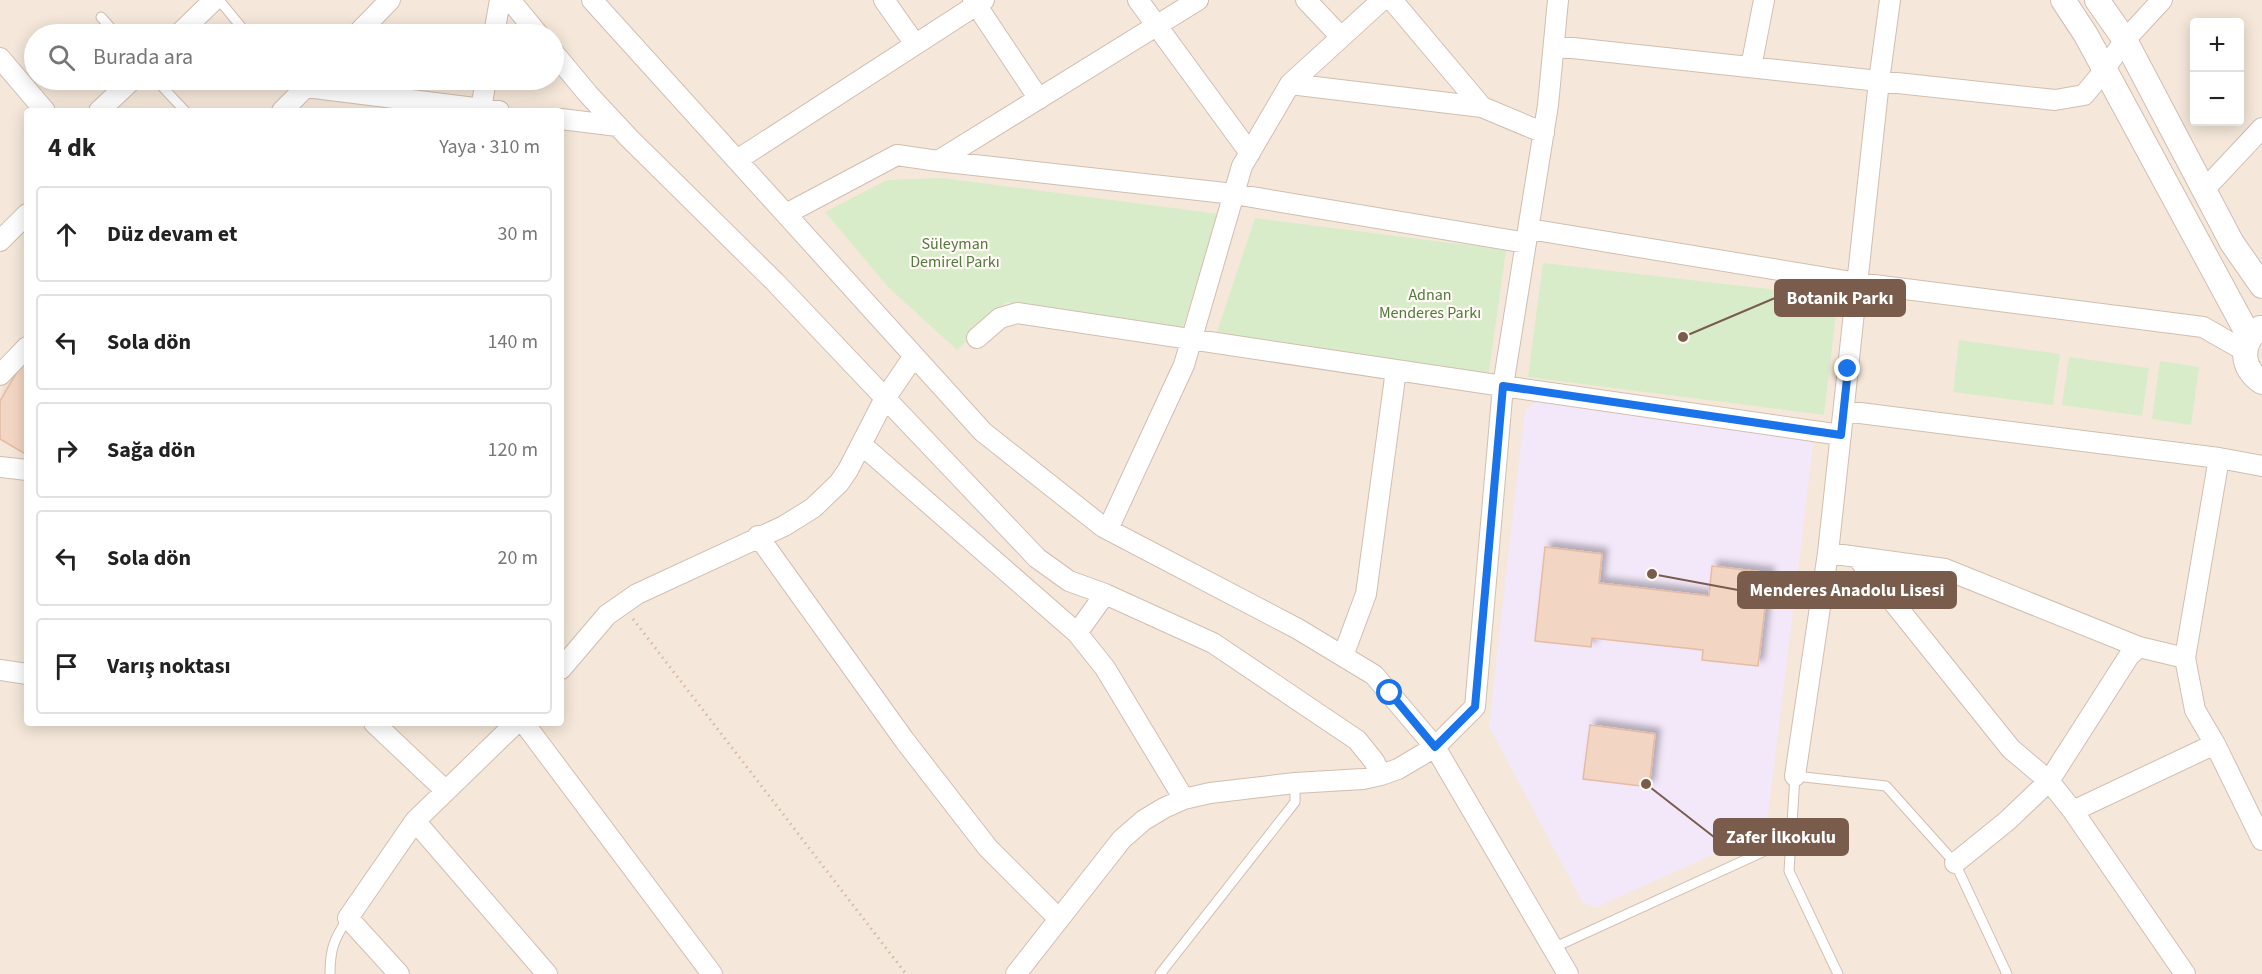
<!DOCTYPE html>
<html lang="tr">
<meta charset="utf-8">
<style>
:root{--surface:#fff;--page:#f6f6f6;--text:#222;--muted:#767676;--line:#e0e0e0}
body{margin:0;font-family:"Source Sans 3",sans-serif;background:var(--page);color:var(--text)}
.controls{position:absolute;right:18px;top:18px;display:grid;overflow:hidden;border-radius:6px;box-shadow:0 3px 15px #0003}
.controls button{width:54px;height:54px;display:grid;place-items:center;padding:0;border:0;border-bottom:2px solid var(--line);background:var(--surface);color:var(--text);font:30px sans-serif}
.stop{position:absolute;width:18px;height:18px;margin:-14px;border:4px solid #1a73e8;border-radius:50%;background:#fff}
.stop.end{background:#1a73e8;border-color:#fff;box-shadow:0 2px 6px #0008}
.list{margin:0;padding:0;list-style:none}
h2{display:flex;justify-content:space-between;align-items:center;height:78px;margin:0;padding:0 24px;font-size:26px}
h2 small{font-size:20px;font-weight:400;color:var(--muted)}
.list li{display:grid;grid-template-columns:39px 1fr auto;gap:18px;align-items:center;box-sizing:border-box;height:96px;margin:0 12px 12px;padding:0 12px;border:2px solid var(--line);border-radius:6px}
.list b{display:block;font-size:22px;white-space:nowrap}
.list em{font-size:20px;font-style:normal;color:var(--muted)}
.icon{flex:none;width:33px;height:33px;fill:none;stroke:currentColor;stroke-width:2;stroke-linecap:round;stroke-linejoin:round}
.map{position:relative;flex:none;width:2262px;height:974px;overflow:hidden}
.search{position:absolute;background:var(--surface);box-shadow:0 3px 15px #0003;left:24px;top:24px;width:540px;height:66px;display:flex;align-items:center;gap:15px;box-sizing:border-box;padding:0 21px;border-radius:33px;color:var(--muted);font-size:22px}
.panel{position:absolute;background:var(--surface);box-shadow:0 3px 15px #0003;left:24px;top:108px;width:540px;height:618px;border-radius:6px}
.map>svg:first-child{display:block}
.residential{fill:#f5e8da;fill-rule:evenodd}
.education{fill:#f3e8fa}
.green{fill:#d8ecc9}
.building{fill:#f3d5c3;stroke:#e6bba3;stroke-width:1.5;filter:url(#shadow)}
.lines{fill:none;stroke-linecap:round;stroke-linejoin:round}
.service-casing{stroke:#d1beb0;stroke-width:11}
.minor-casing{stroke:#d1beb0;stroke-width:22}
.tertiary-casing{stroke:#d1beb0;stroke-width:26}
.path{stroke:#d9b8a5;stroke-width:3;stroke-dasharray:1.5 4.5;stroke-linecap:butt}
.service{stroke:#fff;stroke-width:9}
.minor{stroke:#fff;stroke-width:20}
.tertiary{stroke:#fff;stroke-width:24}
.route{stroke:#1a73e8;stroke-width:8}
.labels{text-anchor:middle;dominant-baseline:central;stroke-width:4.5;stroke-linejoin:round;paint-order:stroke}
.park-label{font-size:16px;fill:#537a41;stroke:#fffaf3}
.leader{fill:none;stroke:#7a5c4d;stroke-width:2}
.callout-dot{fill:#7a5c4d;stroke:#fffaf3;stroke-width:2}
.callout{fill:#7a5c4d;stroke:#7a5c4d;stroke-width:2}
.callout-label{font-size:18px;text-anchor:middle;font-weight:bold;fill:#fff}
</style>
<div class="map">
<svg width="2262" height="974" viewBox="0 0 2262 974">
<defs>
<filter id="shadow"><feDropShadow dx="5.5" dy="-5.5" stdDeviation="3" flood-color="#0004"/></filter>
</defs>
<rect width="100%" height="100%" fill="#fdf6ec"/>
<path class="residential" d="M0,0H2262V974H0ZM2194,22H2240V122H2194ZM34,34H554V80H34ZM27,111H561V723H27Z"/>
<path class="education" d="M1538,401L1805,435L1813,445L1766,831L1596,907L1583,903L1489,726L1525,410Z"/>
<path class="green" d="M942,178L1219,214L1182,330L1006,302L957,350L889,288L825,212L887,180Z
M1255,218L1506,250L1488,379L1217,332Z
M1543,263L1838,297L1824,415L1528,377Z
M1959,340L2060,354L2053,405L1953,392Z
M2069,357L2149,368L2142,416L2062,405Z
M2160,361L2199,367L2191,425L2152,419Z"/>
<path class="building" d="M25,358L27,359V455L0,439V401Z
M1545,547L1602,554L1599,583L1709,596L1712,566L1769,573L1758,666L1702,660L1703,650L1592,638L1591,647L1535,641Z
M1590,725L1655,734L1649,787L1583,779Z"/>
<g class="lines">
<g class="service-casing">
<path id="service" d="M219,0L247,34
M101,17L116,34
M156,80L185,111
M1553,948L1791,839
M330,974C330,949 334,939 348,918
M1160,974L1295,802V783
M1838,974L1789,871L1795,776L1886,786L1955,863L2007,974"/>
</g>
<g class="minor-casing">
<path id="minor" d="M510,0L538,34
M592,0L983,432L1103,527L1298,629L1374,675L1435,747L1568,974
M884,0L915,44
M973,0L1039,99
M1138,0L1250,153
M1306,0L1341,37
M1392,0L1482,107L1544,133
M179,34L214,0
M357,34L390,0
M494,34L500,0
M1554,46L2055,100L2084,95L2099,77L2125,40L2162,0
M554,53L588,94L629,138L775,282L1037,558L1069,581L1105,594L1213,643L1357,740L1374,761L1381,775
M0,58L45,111
M1751,67L1764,0
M1290,84L1482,107
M306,87L499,111
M481,109L486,80
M99,111L132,80
M282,111L313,80
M561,119L618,126
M737,160L984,0
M938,161L1234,194L1526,243
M2204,190L2262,128
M786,214L897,155L938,161L1198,0
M1529,229L1858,283L2203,327L2245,351
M0,241L27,214
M977,338L1000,318L1017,313L1503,386L1548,105L1558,0
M0,375L27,347
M1844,411L2219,458L2185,658
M862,445L1077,633L1105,668L1184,799
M2219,458L2262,466
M0,467L27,470
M1108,529L1184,365L1242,166L1290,84L1382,0
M758,536L905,741L988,848L1059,919
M1828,553L1879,81L1890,0
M1857,557L2011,749L2049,781L2073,811L2185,974
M1077,633L1105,594
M1343,656L1366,594L1396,370
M561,669L607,615L637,594L784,526L813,508L839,483L848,470L884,400L914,356
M0,670L27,674
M374,723L446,791
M524,723L712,974
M1795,776L1828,553L1945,569L2139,647
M2073,811L2215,744
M415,821L547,974
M1955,863L2007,821L2049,781L2129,656L2139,647L2185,658L2195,710L2215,744L2262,840
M399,974L348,918L415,821L516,723
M1016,974L1122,839L1144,820L1164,808L1184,799L1210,793L1295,783L1363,779L1381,775L1398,769L1435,747L1475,707L1503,386L1841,435"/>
</g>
<g class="tertiary-casing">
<path id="tertiary" d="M2063,0L2086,35L2250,338
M2097,0L2125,40L2232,243L2262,286
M2260,328C2239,343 2241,369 2262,382"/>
</g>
<path class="path" d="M633,619L906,974"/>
<use href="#service" class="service"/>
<use href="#minor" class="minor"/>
<use href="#tertiary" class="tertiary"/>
</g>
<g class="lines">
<path class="route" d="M1390,693L1435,747L1475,707L1503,386L1841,435L1848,369"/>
</g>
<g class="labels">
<g class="park-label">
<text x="955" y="244">Süleyman<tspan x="955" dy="18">Demirel Parkı</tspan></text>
<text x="1430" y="295">Adnan<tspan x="1430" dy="18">Menderes Parkı</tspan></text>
</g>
</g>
<path class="leader" d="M1683 337L1775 298M1652 574L1738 590M1646 784L1714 837"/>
<g class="callout-dot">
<circle cx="1683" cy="337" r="6"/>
<circle cx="1652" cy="574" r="6"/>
<circle cx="1646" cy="784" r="6"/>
</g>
<g class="callout">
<rect x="1775" y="280" width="130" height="36" rx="6"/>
<rect x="1738" y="572" width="218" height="36" rx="6"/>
<rect x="1714" y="819" width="134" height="36" rx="6"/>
</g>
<g class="callout-label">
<text x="1840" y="304">Botanik Parkı</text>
<text x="1847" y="596">Menderes Anadolu Lisesi</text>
<text x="1781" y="843">Zafer İlkokulu</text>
</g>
</svg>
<div class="controls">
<button>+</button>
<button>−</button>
</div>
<div class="stop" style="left:1390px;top:693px"></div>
<div class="stop end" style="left:1848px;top:369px"></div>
<div class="search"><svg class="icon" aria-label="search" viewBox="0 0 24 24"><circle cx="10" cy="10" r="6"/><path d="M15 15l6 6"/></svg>Burada ara</div>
<section class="panel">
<h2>4 dk<small>Yaya · 310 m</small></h2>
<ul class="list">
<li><svg class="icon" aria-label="ahead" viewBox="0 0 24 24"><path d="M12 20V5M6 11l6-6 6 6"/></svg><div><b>Düz devam et</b></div><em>30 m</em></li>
<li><svg class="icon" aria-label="left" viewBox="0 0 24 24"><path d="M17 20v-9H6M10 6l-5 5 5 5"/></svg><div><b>Sola dön</b></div><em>140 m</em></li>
<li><svg class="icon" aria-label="right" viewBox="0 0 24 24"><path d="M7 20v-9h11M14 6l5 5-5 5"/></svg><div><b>Sağa dön</b></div><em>120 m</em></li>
<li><svg class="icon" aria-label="left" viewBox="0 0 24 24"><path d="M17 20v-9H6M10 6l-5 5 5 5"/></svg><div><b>Sola dön</b></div><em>20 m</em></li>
<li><svg class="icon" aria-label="arrive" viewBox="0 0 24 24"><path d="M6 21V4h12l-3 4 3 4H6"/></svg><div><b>Varış noktası</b></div></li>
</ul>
</section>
</div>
